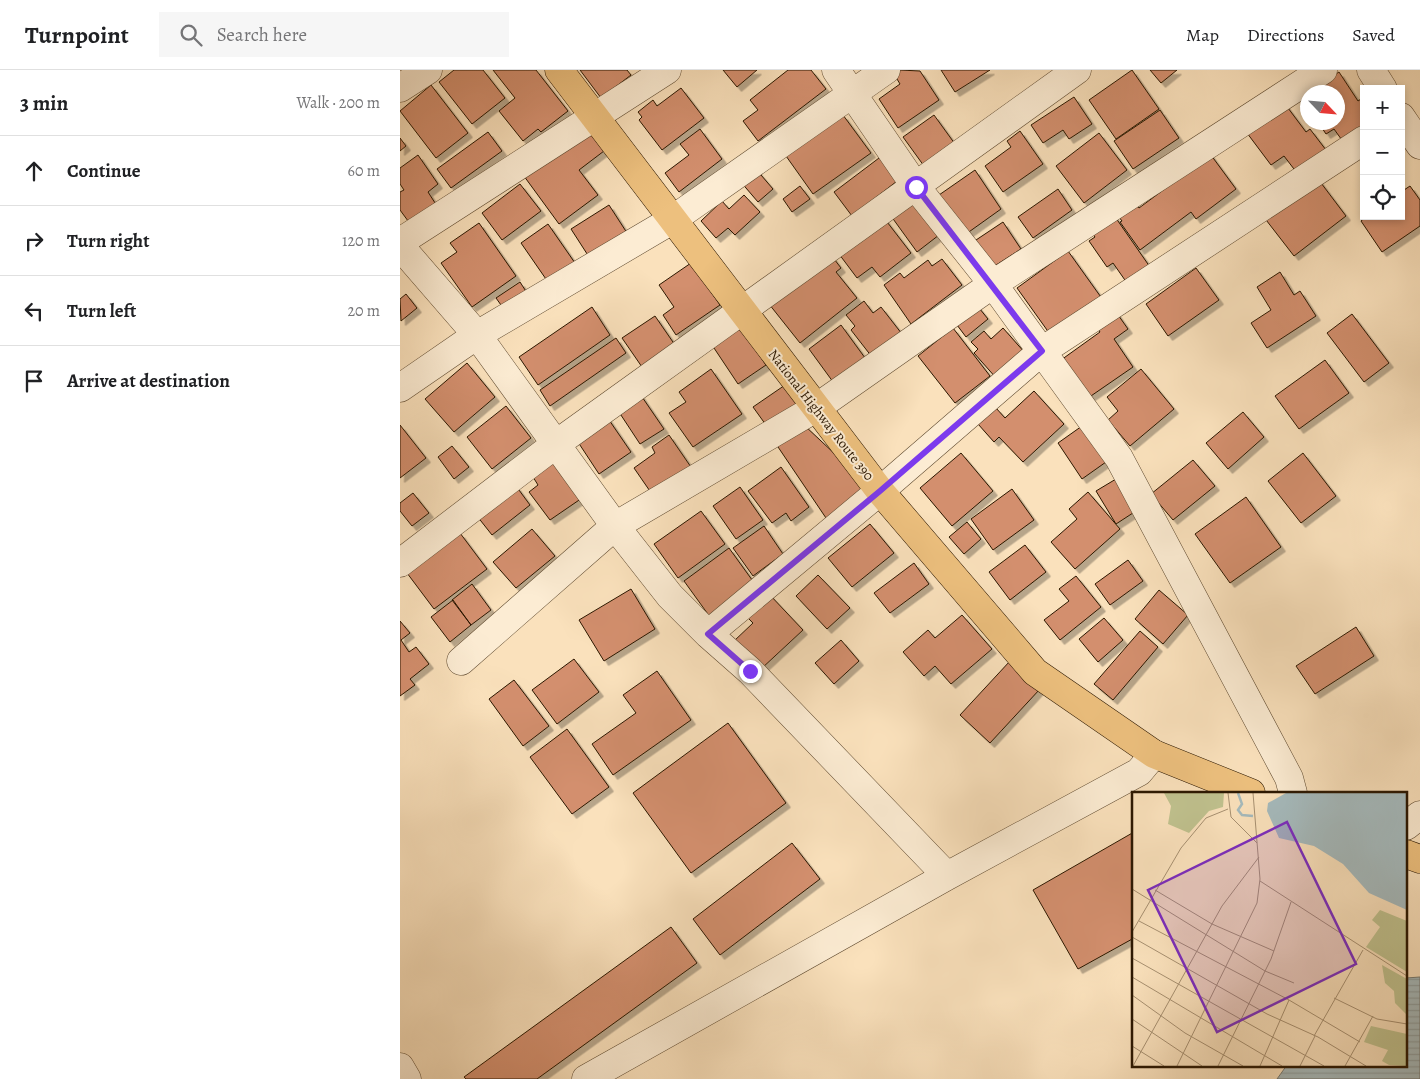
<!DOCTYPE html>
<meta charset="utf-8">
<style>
:root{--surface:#fff;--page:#f6f6f6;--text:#202124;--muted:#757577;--line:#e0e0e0}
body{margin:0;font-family:Alegreya,serif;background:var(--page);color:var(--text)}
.controls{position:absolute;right:15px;top:15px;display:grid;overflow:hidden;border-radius:0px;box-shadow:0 2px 8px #0003}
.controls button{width:45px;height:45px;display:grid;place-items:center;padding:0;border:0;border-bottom:1px solid var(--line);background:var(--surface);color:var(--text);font:25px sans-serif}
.compass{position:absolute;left:900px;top:15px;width:45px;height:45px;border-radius:50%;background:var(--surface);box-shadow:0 2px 8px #0003;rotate:116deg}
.stop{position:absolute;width:15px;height:15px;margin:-11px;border:4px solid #7c3aed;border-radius:50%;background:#fff}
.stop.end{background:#7c3aed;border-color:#fff;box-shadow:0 1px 5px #0008}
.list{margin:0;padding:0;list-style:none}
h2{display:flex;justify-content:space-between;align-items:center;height:65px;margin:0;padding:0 20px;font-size:21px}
h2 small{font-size:16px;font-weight:400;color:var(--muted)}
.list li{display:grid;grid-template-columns:32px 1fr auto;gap:15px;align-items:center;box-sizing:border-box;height:70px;padding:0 20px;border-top:1px solid var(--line)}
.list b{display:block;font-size:19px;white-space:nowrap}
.list em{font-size:16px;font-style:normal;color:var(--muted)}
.icon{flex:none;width:28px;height:28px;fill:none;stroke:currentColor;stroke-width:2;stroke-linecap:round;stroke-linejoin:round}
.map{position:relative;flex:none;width:1020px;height:1009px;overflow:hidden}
header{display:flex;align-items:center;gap:30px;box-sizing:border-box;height:70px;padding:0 25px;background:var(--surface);border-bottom:1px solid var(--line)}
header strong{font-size:24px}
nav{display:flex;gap:28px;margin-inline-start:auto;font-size:18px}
.search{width:350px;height:45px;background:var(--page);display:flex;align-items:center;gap:12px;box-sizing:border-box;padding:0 18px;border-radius:0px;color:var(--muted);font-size:19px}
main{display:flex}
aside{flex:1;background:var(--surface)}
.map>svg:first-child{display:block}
.water{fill:url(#water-rules);stroke:#747972}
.building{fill:#d38f6e;stroke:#2b1701;filter:url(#shadow)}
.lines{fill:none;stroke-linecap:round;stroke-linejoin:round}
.minor-casing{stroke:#5f4a30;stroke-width:29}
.highway-casing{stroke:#2b1701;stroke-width:29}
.minor{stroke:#fcecd3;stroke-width:28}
.highway{stroke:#edc07e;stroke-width:28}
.route{stroke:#7c3aed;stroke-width:6}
.labels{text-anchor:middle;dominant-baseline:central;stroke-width:4;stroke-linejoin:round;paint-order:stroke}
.street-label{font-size:14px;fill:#2b1701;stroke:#fcecd3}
.inset-river{fill:none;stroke:#a5babd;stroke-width:2.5}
.inset-road{fill:none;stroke:#a79071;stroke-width:1}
.view{fill:#7b2cbf;fill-opacity:0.15;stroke:#7b2cbf;stroke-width:2.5}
.inset-edge{fill:none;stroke:#2b1701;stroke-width:2.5}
</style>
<header>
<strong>Turnpoint</strong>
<div class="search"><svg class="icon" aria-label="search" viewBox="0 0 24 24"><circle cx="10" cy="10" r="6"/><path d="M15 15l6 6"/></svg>Search here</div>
<nav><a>Map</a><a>Directions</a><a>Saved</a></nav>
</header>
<main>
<aside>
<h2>3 min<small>Walk · 200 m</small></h2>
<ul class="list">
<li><svg class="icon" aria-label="ahead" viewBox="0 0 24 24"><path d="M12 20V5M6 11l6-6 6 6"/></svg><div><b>Continue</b></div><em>60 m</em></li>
<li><svg class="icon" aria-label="right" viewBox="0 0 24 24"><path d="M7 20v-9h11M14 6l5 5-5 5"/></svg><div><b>Turn right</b></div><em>120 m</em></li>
<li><svg class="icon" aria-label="left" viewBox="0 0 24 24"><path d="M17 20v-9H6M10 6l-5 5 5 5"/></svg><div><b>Turn left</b></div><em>20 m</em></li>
<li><svg class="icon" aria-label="arrive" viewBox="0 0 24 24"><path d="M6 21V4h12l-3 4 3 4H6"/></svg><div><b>Arrive at destination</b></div></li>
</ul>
</aside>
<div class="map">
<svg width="1020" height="1009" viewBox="0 0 1020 1009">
<defs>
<pattern id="water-rules" width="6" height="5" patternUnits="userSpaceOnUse" patternTransform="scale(1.25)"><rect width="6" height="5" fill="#a5babd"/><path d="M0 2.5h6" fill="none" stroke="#8e9fa1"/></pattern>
<filter id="shadow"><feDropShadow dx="4.5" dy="4.5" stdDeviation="0" flood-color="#0004"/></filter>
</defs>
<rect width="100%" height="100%" fill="#fae1bc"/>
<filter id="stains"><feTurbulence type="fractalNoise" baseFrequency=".004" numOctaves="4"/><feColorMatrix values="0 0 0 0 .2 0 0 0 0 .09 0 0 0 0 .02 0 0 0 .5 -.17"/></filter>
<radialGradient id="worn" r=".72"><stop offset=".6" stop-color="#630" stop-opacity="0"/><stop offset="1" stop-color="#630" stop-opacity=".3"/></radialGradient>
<path class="water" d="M1020,907V1009H877L887,995H1006V908Z"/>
<path class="building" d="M54,0H83L105,28L72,54L39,12Z
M93,0H136L168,41L141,62L138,59L123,71L99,41L115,28Z
M180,0H227L231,5L201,28Z
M323,0H357L337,17Z
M388,0H411L426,19L358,71L343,51L358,40L350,30Z
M500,0L520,1L539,30L498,58L479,29L500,14L494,4Z
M541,0H590L555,22Z
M732,0L759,39L716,69L689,30Z
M750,0H777L761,13Z
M939,2L958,31L964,27V59L944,73L934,59L926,64L918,52H938V22H909Z
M31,15L68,63L36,88L0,41Z
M281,18L304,48L262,80L239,50L242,47L238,42L253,30L257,36Z
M674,27L692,54L669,69L663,60L643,73L631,55Z
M885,34L906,62L910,59L926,80L897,103L884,86L871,95L847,63Z
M760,40L779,68L733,99L714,71Z
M443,45L471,83L413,124L386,86Z
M534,45L555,74L524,96L503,67Z
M184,55L204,81L179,100L198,125L159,154L121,102Z
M300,59L322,89L279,122L265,103L289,85L280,74Z
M620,61L643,94L603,122L585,96L611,77L607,71Z
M88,62L102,81L51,118L37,99Z
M699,63L727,100L684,133L656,96Z
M0,68L6,76L0,81Z
M808,81L836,119L796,149L791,142L740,180L720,152L722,151L715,142L733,129L739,138L770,115Z
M18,85L38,114L28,122L37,136L11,155L0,140V122L4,120L0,114V98Z
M483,85L501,108L452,146L434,122Z
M355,98L373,119L358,132L340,111Z
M575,100L601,139L566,164L539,125Z
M915,105L946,146L894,186L863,146Z
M120,114L141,141L102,170L82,143Z
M400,116L410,129L392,142L383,129Z
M1010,116L1020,130V156L982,182L961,151L967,146H1001V122Z
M658,119L672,140L633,168L618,147Z
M344,125L360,142L335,165L328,158L316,168L301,151L322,131L329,139Z
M513,130L539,165L517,182L491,146Z
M209,135L229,166L191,190L171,159Z
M711,141L750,197L727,213L713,193L707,197L689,171L695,167L688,158Z
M484,148L511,183L480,207L472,197L457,208L439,184Z
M603,152L621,179L590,199L573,172Z
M79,153L116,206L72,237L41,193L57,182L50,173Z
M148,154L175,193L148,212L121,173Z
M668,181L703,230L652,267L617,218Z
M431,185L441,198L436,202L457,228L400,273L369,234Z
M542,189L562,215L511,254L484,215L500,203L504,208L528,190L532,196Z
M291,193L320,235L276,265L263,245L274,237L259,215Z
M796,198L819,230L768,266L746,234Z
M880,202L894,225L900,221L916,246L867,278L851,253L871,240L857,217Z
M120,212L129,226L106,242L96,228Z
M6,224L17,238L1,251L0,229Z
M464,231L473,243L481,237L502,264L472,287L451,260L455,256L446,245Z
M575,233L588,249L566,267L554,251Z
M192,237L210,265L138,315L119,287Z
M716,242L728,259L714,269L733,297L688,328L661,290L700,262L696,256Z
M952,244L989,293L964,312L927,263Z
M255,246L275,275L242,297L222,268Z
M441,255L468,292L436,316L409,279Z
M339,256L366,295L338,314L312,275Z
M553,258L590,306L555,333L518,286Z
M603,258L626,284L597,309L574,283L578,279L571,272L584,261L591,269Z
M216,268L226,283L150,336L140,320Z
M925,290L949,323L899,359L875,326Z
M67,293L95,327L54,362L25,329Z
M311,299L342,344L293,377L269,343L286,332L279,322Z
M741,299L774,339L730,376L708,350L718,341L707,327Z
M388,313L405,338L371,362L353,337Z
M238,321L264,359L240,374L215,336Z
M634,321L664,354L623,392L599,367L594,372L578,354L596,338L605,348Z
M106,336L131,368L92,399L67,367Z
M843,342L864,367L828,399L806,373Z
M207,347L231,382L199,404L176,369Z
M0,355L26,388L0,408Z
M404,355L470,417L426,448L376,374Z
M682,356L706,392L682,409L658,373Z
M269,365L293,400L254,427L234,398L255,383L252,377Z
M52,376L69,397L54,409L38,387Z
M561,383L593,421L552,456L520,418Z
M903,383L936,426L901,453L868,411Z
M158,389L185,426L150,450L129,422L138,415L133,407Z
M793,390L815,416L773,450L751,424Z
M381,397L409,437L391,451L386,443L372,453L348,421Z
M716,409L736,441L716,454L696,421Z
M116,416L130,435L92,465L77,446Z
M340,417L363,450L336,469L313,436Z
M612,419L634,450L593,480L571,449Z
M688,422L720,459L675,499L651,472L677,449L669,439Z
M13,423L29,443L12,456L0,441V433Z
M846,427L881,477L830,513L795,464Z
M301,441L325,474L278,508L254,474Z
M567,452L581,469L564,484L549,467Z
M470,454L494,483L452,517L428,488Z
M364,456L383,484L353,506L333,478Z
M132,459L155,486L116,518L93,492Z
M60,463L87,499L34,539L7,503Z
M625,475L646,502L610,530L589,502Z
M329,478L355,514L310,547L284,511Z
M728,490L743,511L710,535L695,514Z
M514,493L529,514L490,543L474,523Z
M418,505L450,538L427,559L396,526Z
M676,506L701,537L660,570L644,550L669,531L659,519Z
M72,514L91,540L71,555L52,530Z
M231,519L255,559L204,591L179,550Z
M759,520L788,545L763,574L735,549Z
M369,524L403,560L361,599L334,571L353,553L346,546Z
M53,530L71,555L50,572L31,547Z
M562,545L592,579L551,614L535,596L524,606L503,582L528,560L535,568Z
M704,548L723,570L698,592L679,569Z
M0,551L10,563L1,570L9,582L16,577L29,594L10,609L15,615L0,626Z
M956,557L974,586L915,624L896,596Z
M740,561L758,577L713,630L694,614Z
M441,570L459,591L434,614L415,593Z
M174,589L199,622L157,654L132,620Z
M610,591L640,619L590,673L560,645Z
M257,601L291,650L213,705L192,674L236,643L223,625Z
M114,610L149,656L123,676L89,629Z
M328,653L386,733L291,803L233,723Z
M167,659L209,717L172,744L130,687Z
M734,762V868L678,899L633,820Z
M392,773L420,809L320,885L293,849Z
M271,857L297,893L137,1009H66L64,1007Z"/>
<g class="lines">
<g class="minor-casing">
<path id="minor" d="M436,0L516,117L593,214L719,388L889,708L893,723
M971,0L983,19
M0,18L28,0
M1001,47L1020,75
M0,172L267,0
M0,176L77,265L215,456L270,526L308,564L350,601L547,806
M0,318L77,265L272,150L486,0
M0,493L156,374L677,0
M308,564L480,421L642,281L964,70
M61,591L215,456L416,338L593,214L923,0
M1006,756L1020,745
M0,997L7,1009
M186,1009L547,806L739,702L754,684"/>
</g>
<g class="highway-casing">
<path id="highway" d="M159,0L480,421L635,602L754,684L851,723
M1006,784L1020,789"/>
</g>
<use href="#minor" class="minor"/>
<use href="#highway" class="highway"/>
</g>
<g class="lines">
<path class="route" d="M350,601L308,564L480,421L642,281L516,117"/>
</g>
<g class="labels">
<g class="street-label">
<text transform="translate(421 345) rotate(52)">National Highway Route 390</text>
</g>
</g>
<g transform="translate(732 722)">
<rect width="275" height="275" fill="#fae1bc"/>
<path d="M32,1H92L91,15L77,19L57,41L36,32L39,14ZM248,118L275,129V180L234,155L248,135L240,128ZM250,173L275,187V223L263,211L262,199L253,191ZM239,234L275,242V274L257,273L250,269L256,258L232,250Z" fill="#c0c28f"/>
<path d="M154,1H275V118L237,101L211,72L182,54L147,46L135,19L136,11Z" fill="#a5babd"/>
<path class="inset-river" d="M106,1L110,12L106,18L110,23L121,24"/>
<path class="inset-road" d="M96,1L99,25L125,51M128,89L275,184M0,97L133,179L162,191M23,98L80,132L142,159M7,129L157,208L228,250M0,140L49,56L74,26L96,17M0,145L135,222L186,245L234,274M0,166L192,274M0,185L150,274M0,203L53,241L111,274M202,206L245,227L275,232M0,227L70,274M182,244L231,158M0,254L32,274M1,274L90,114L127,65M45,274L125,111L128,87L121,1M86,274L139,167L159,110M128,274L157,208M168,274L183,244M213,274L241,224"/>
<path class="view" d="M155,30L224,172L85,240L16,98Z"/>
<rect width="275" height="275" class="inset-edge"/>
</g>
<rect width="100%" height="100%" filter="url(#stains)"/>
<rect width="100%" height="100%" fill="url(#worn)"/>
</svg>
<div class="controls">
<button>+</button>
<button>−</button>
<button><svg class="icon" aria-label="locate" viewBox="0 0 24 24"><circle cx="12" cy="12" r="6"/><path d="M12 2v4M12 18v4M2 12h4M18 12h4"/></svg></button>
</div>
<svg class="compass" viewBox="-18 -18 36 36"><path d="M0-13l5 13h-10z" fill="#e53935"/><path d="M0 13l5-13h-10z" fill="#757577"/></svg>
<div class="stop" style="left:516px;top:117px"></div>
<div class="stop end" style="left:350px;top:601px"></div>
</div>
</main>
